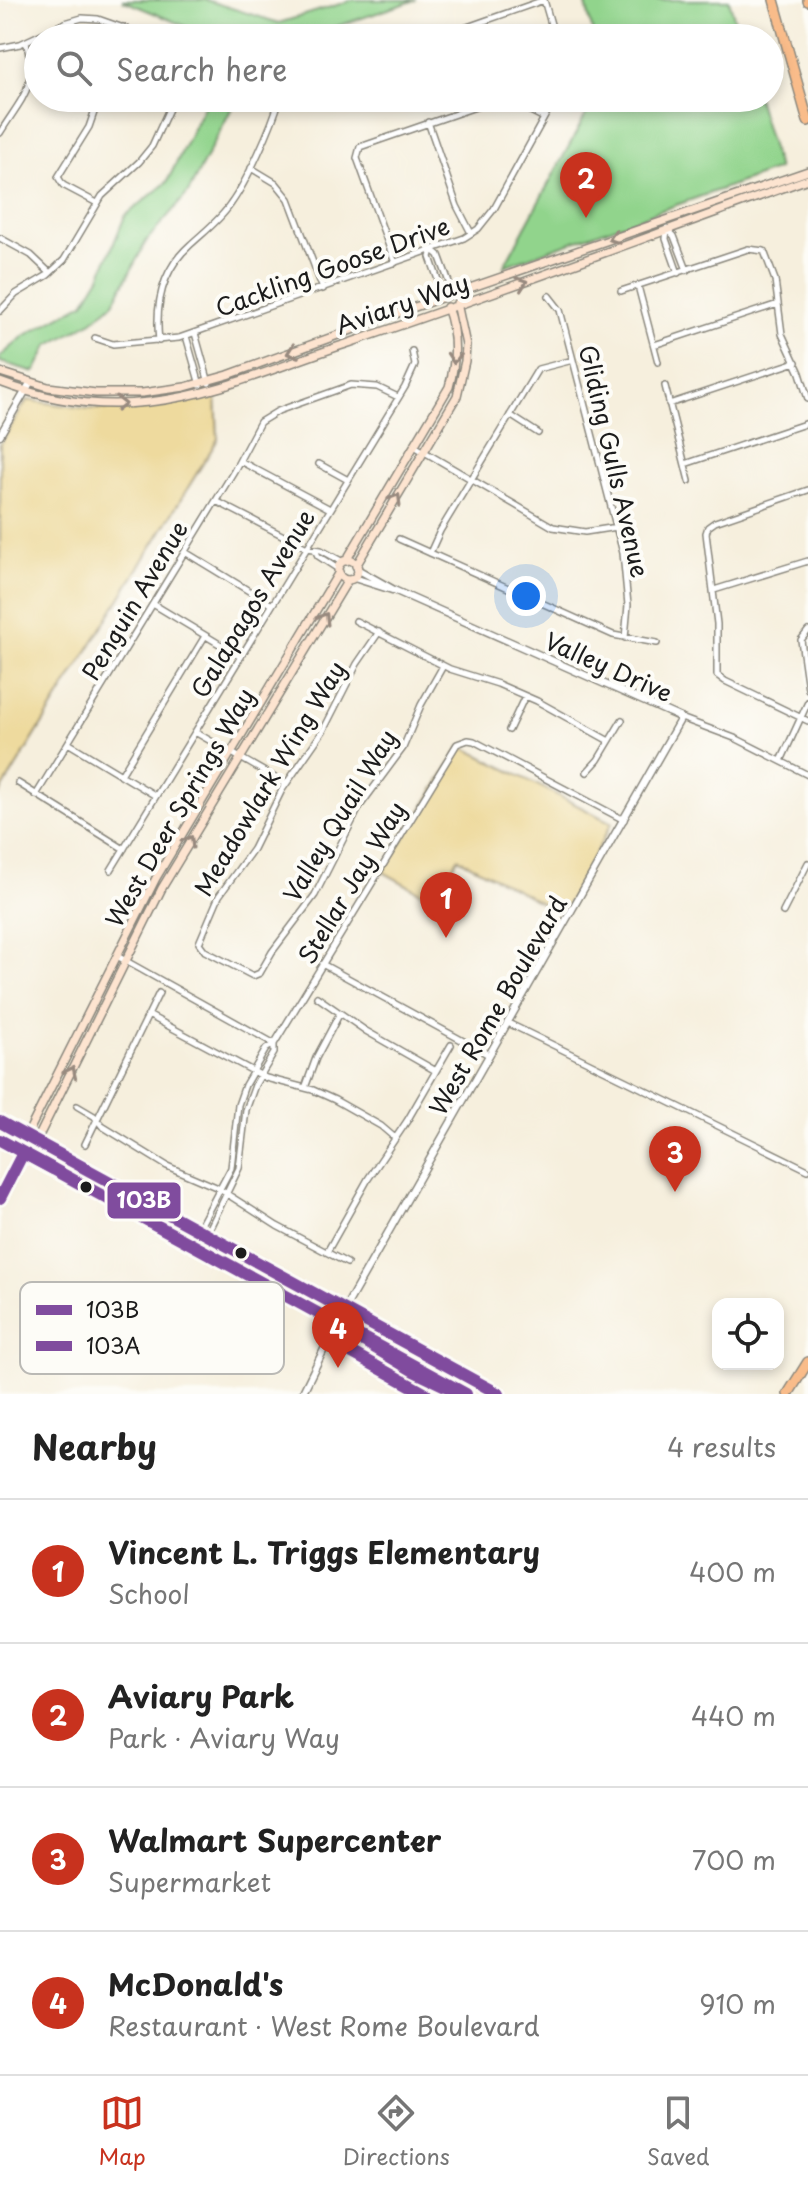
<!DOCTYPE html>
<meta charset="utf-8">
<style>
:root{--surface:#fff;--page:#f2f2f2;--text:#222;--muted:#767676;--line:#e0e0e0;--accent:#c8321e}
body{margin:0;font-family:"Playpen Sans",sans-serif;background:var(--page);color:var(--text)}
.controls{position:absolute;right:24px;bottom:24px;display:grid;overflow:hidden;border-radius:16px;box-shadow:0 4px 12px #0003}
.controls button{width:72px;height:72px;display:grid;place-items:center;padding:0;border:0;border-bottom:2px solid var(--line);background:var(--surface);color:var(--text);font:40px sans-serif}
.you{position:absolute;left:526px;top:596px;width:28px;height:28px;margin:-20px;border:6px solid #fff;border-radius:50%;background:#1a73e8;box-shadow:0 0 0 12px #1a73e833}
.badge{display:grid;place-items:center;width:52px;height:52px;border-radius:50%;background:var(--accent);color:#fff;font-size:26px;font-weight:700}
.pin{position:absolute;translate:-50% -66px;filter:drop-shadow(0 2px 4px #0008)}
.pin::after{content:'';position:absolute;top:42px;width:28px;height:24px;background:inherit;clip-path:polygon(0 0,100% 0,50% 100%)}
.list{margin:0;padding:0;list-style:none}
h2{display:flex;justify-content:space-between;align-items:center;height:104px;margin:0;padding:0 32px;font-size:34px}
h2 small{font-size:26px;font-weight:400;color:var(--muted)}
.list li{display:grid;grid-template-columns:52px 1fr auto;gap:24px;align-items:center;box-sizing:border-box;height:144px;padding:0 32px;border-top:2px solid var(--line)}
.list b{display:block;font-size:30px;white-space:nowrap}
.list p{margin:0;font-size:26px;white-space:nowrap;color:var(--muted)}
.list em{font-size:26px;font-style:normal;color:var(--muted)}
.icon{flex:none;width:44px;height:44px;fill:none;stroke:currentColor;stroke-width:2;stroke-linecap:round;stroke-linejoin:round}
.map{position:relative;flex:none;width:808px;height:1394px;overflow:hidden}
.search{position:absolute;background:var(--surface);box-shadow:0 4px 12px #0003;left:24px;right:24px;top:24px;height:88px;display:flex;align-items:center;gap:20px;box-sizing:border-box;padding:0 28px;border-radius:44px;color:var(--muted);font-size:30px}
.sheet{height:680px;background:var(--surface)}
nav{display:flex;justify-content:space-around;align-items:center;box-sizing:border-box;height:112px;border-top:2px solid var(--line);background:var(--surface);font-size:22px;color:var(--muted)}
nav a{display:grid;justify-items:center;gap:4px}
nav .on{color:var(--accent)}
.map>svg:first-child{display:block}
.green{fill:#91d48c;stroke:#567854;stroke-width:2}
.sand{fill:#eeda9e;stroke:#857b5d;stroke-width:2}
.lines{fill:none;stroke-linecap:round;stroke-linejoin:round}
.minor-casing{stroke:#89867c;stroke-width:8}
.tertiary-casing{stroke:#89867c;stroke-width:9}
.secondary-casing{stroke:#89867c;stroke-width:10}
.motorway-casing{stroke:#89867c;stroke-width:12}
.minor{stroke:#fff;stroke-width:5}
.tertiary{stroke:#fff;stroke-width:6}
.secondary{stroke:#fde4d0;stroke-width:7}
.motorway{stroke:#f9bc8a;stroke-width:9}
.bus-1-casing{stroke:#fdfcf7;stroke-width:18}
.bus-2-casing{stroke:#fdfcf7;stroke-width:18}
.bus-1{stroke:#804c9e;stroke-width:12}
.bus-2{stroke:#804c9e;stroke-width:12}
.oneway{stroke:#988a7f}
.bus-dot{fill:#1c1c1c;stroke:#fdfcf7;stroke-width:3}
.labels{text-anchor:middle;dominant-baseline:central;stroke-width:8;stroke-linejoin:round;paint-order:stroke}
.street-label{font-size:24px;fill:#1c1c1c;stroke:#fdfcf7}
.key{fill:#fdfcf7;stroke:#bab9b5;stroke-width:2}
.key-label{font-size:22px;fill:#1c1c1c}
.line-badge{stroke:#fdfcf7;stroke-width:3}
.badge-label{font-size:22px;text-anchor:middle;font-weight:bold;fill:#fff}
</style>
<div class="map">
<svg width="808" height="1394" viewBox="0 0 808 1394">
<rect width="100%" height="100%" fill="#fdfcf7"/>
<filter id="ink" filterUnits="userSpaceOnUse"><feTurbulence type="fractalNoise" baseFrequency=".0125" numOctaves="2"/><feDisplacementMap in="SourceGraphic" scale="16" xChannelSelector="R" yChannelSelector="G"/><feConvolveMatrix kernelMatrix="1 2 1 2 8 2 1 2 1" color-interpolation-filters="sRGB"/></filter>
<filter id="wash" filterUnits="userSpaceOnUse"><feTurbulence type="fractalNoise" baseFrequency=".006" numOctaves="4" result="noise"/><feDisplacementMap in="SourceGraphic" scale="32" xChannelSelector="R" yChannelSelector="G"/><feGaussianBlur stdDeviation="1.8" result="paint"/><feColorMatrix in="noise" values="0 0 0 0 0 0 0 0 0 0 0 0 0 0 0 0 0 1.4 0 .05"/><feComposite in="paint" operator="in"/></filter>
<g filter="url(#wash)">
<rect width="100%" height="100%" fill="#f6efdd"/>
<path class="green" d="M122,0H206L279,23L353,0H416L302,38H214Z
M585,0H729L740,38H594Z
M208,98H237L188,193L147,240L113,304L91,322L48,346L35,372L0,362V357L24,336L84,303L100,277L125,216L167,182Z
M595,98H757L778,169L504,266Z"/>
<path class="sand" d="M216,395L218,439L0,793V444L27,400L90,409H143Z
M461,746L612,823L562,914L458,858L434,900L383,872Z"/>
</g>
<g filter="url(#ink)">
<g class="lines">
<g class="minor-casing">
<path id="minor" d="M544,0L555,38
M118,38L123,27
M436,38L544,0
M0,48L20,44L65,23L82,18L98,19L152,38
M428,122L457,206L471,233
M0,133C22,97 39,86 26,42
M251,168L276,183L289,199L323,289
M97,203L63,185L58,177L89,127L99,98
M667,228L666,239L678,273
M668,230L674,236L687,270
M0,238L31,255L50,273
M433,250L439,255L453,293
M432,251L430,257L444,297
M395,263L357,158L360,147L493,101L513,102L544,118
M638,286L658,362
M621,291L748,249L764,251L775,280L782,334L800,373L808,399
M549,296L560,310L623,553L628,605L625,638
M0,311L16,294L48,275L64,260L102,196L139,162L152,146L174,98
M195,333L209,383
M186,336L200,385
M95,338L113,344L179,338L464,238L478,229L494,209L555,98
M159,341C155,305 162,270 190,245C204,232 219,221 230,205C247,182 272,126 280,98
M654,345L778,304
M665,386L689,481
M669,404L796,362
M510,415L538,433
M416,447L553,527L585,532L617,527
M240,461L330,509
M319,464L348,480
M685,464L808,423
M808,490L715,522L708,527L706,533L717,624V675L725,681L808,721
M216,501L307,548L321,550L343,562
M399,539L613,635L657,643
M315,550L318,556L338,569
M185,552L272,605
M430,553L440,531L538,369L573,360
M714,590L808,561
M153,604L241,657
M356,621L450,669L498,684L537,701L609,741
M808,631L801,640L808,689
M379,632L357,664L323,731L282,790L253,849L219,896L199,943L205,951L253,976L260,973L272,952L315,895L360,806L403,748L421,705L443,666
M681,718L737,739L808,775
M509,730L525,696
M195,732L286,784
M68,743L156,796
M781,761L808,702
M587,772L598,760L622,720
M121,775L205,636
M18,783L124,849
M36,795L234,471L260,422L278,411L351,385L377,387L398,397
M111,870L405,387L415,365L412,351
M783,912L808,863
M117,956L273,1043
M322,964L489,1055
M317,997L366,1031L436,1071
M148,1015L266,1078L313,1090L335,1100L381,1126L395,1138
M508,1023L808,1170
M305,1088L316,1058L340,1013
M77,1106L94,1116L102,1126L167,1166L216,1187L277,1226L347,1263
M85,1144L159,993
M198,1230L231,1168L238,1105L245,1085L266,1049L274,1044L457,744L468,740L474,741L624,820
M207,1234L239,1168L246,1110L255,1085L274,1053V1045
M327,1252L368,1179L407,1121L451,1045"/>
</g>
<g class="tertiary-casing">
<path id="tertiary" d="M0,435L30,383
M354,578L392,590
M0,1198L23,1153
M344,1310L681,718L396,591L357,569
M302,1394L336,1325"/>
</g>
<g class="secondary-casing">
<path id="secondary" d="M0,372L48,387L96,393H142L185,387L228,375L412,308L808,171
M0,382C47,400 98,408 149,402C217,395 281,365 346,344C501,292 654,234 808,179
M338 570a10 10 0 1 1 20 0a10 10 0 1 1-20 0Z
M346,561L449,387C457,359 457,334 447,307
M356,566L457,396L465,361L466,345L457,303
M0,1122L499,1394
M0,1140C154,1224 307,1313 462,1394
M25,1152L36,1142L41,1132L162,888L348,580
M23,1153L31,1127L156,878L339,572
M312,1308L332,1314L344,1310
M336,1325L344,1320L376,1331"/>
</g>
<g class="motorway-casing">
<path id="motorway" d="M774,0L808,121
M808,0V1
M788,1394L808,1362"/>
</g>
<use href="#minor" class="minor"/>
<use href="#tertiary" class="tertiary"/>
<use href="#secondary" class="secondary"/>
<use href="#motorway" class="motorway"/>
<g class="bus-1-casing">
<path id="bus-1" d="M0,1122L499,1394
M0,1198L23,1153L53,1169
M347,1331L414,1371L456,1391"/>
</g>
<g class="bus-2-casing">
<path id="bus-2" d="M0,1140L466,1394
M338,1345L426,1394"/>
</g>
<use href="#bus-1" class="bus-1"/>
<use href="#bus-2" class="bus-2"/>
</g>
<defs><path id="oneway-chevron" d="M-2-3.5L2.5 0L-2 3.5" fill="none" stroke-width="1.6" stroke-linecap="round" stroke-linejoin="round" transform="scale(2)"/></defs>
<g class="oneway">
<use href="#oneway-chevron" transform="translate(614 238) rotate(161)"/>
<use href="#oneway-chevron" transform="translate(522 283) rotate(-20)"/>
<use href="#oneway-chevron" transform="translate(292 352) rotate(160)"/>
<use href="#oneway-chevron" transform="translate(454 358) rotate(95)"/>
<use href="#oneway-chevron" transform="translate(121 404) rotate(-1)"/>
<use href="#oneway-chevron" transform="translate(396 499) rotate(-59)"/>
<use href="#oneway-chevron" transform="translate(324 618) rotate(-59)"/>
<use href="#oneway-chevron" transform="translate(189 841) rotate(-59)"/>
<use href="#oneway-chevron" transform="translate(71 1072) rotate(-64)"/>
</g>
</g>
<g class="bus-dot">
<circle cx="86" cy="1187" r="7"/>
<circle cx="241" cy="1253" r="7"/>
</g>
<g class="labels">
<g class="street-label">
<text transform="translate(332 266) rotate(-20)">Cackling Goose Drive</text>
<text transform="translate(402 303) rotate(-19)">Aviary Way</text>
<text transform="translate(615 461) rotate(77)">Gliding Gulls Avenue</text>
<text transform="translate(134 600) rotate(-59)">Penguin Avenue</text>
<text transform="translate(252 603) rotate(-59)">Galapagos Avenue</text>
<text transform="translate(609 666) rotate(24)">Valley Drive</text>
<text transform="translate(269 778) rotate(-59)">Meadowlark Wing Way</text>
<text transform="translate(179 807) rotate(-60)">West Deer Springs Way</text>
<text transform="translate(339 815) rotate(-59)">Valley Quail Way</text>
<text transform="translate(351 882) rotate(-59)">Stellar Jay Way</text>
<text transform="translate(497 1005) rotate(-60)">West Rome Boulevard</text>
</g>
</g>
<rect x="20" y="1282" width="264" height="92" rx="12" class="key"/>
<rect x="36" y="1305" width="36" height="10" fill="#804c9e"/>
<rect x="36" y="1341" width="36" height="10" fill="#804c9e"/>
<g class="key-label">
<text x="86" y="1318">103B</text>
<text x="86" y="1354">103A</text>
</g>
<rect class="line-badge" x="106" y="1181" width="76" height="39" rx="8" fill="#804c9e"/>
<g class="badge-label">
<text x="144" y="1208">103B</text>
</g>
</svg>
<div class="controls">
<button><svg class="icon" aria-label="locate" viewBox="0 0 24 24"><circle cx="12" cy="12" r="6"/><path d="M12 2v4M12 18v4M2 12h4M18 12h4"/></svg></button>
</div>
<div class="you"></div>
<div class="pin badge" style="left:446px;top:938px">1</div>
<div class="pin badge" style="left:586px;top:218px">2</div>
<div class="pin badge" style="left:675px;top:1192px">3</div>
<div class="pin badge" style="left:338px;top:1368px">4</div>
<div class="search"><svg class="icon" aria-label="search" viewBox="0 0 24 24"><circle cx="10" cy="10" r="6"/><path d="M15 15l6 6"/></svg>Search here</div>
</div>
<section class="sheet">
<h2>Nearby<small>4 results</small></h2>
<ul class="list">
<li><span class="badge">1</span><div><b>Vincent L. Triggs Elementary</b><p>School</p></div><em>400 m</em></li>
<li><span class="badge">2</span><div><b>Aviary Park</b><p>Park · Aviary Way</p></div><em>440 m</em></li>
<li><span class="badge">3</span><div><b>Walmart Supercenter</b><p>Supermarket</p></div><em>700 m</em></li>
<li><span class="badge">4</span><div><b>McDonald's</b><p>Restaurant · West Rome Boulevard</p></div><em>910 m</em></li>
</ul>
</section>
<nav>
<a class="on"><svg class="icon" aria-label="map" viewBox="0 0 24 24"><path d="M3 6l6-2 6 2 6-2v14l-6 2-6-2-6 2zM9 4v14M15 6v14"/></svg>Map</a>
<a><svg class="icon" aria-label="directions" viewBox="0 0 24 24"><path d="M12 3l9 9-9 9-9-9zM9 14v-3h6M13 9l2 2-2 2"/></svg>Directions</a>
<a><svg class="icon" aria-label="saved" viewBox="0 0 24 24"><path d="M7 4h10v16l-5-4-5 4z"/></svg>Saved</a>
</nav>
